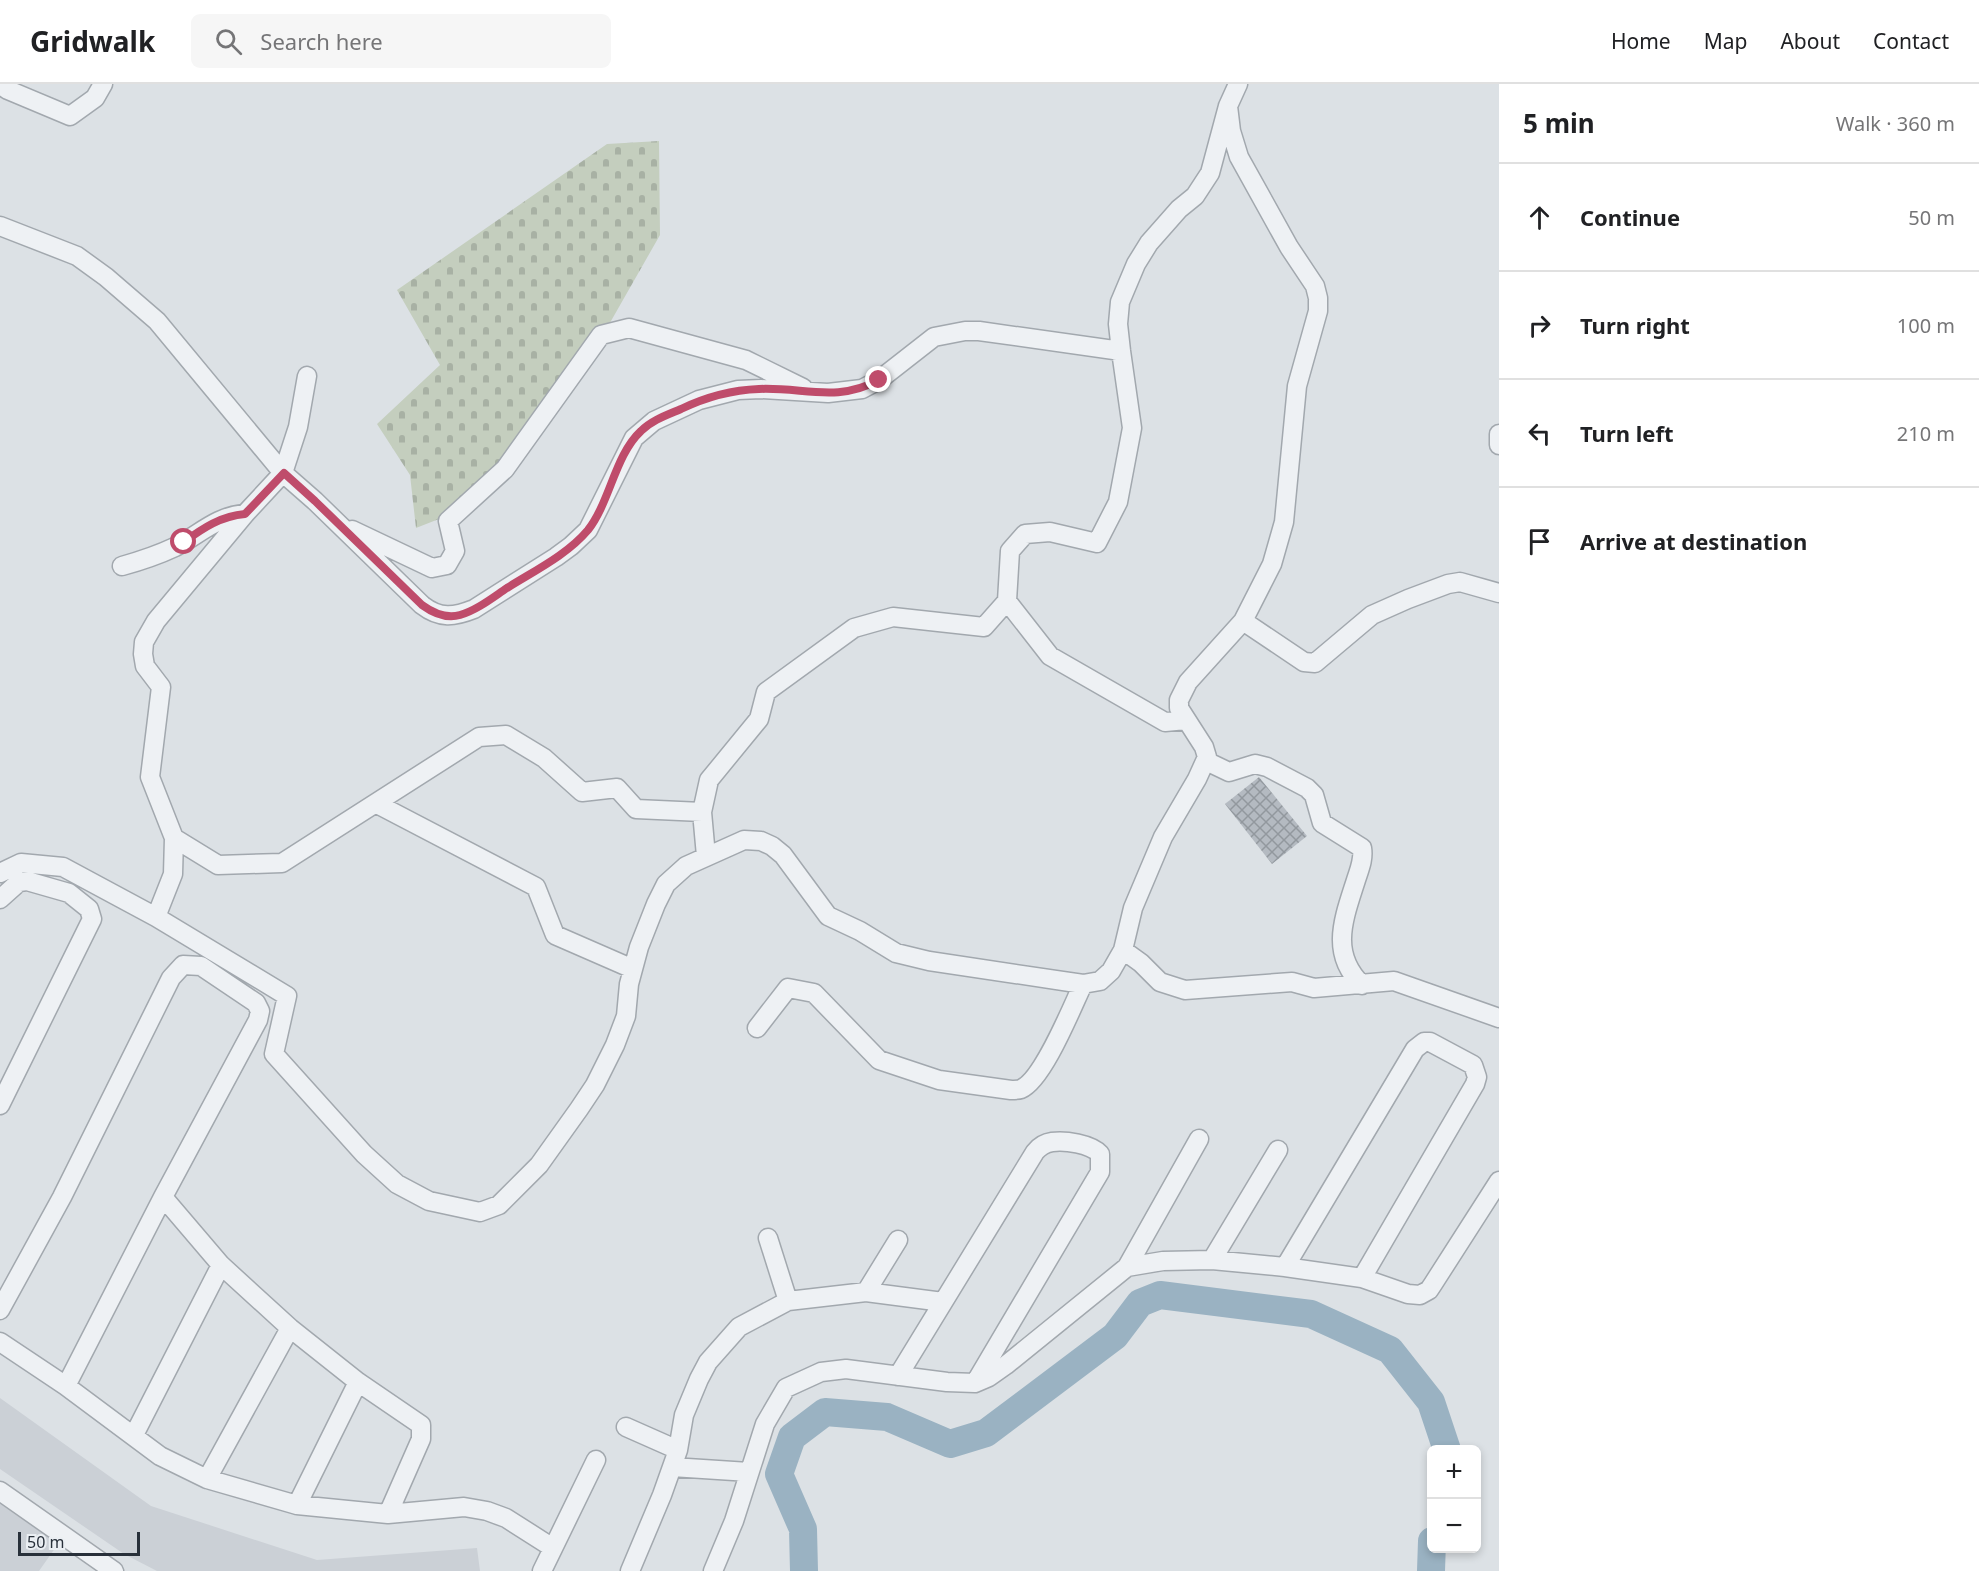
<!DOCTYPE html>
<meta charset="utf-8">
<style>
:root{--surface:#fff;--page:#f6f6f6;--text:#202124;--muted:#757577;--line:#e0e0e0}
body{margin:0;font-family:"Noto Sans",sans-serif;background:var(--page);color:var(--text)}
.controls{position:absolute;right:18px;bottom:18px;display:grid;overflow:hidden;border-radius:9px;box-shadow:0 3px 9px #0003}
.controls button{width:54px;height:54px;display:grid;place-items:center;padding:0;border:0;border-bottom:2px solid var(--line);background:var(--surface);color:var(--text);font:30px sans-serif}
.scale{position:absolute;left:18px;bottom:15px;width:122px;box-sizing:border-box;padding-left:6px;border:3px solid #28303a;border-top:0;font-size:16px;line-height:21px;white-space:nowrap;color:#28303a;-webkit-text-stroke:4px #ebeff3;paint-order:stroke}
.stop{position:absolute;width:18px;height:18px;margin:-14px;border:4px solid #bf4c6b;border-radius:50%;background:#fff}
.stop.end{background:#bf4c6b;border-color:#fff;box-shadow:0 2px 6px #0008}
.list{margin:0;padding:0;list-style:none}
h2{display:flex;justify-content:space-between;align-items:center;height:78px;margin:0;padding:0 24px;font-size:26px}
h2 small{font-size:20px;font-weight:400;color:var(--muted)}
.list li{display:grid;grid-template-columns:39px 1fr auto;gap:18px;align-items:center;box-sizing:border-box;height:108px;padding:0 24px;border-top:2px solid var(--line)}
.list b{display:block;font-size:22px;white-space:nowrap}
.list em{font-size:20px;font-style:normal;color:var(--muted)}
.icon{flex:none;width:33px;height:33px;fill:none;stroke:currentColor;stroke-width:2;stroke-linecap:round;stroke-linejoin:round}
.map{position:relative;flex:none;width:1499px;height:1487px;overflow:hidden}
header{display:flex;align-items:center;gap:36px;box-sizing:border-box;height:84px;padding:0 30px;background:var(--surface);border-bottom:2px solid var(--line)}
header strong{font-size:28px}
nav{display:flex;gap:33px;margin-inline-start:auto;font-size:21px}
.search{width:420px;height:54px;background:var(--page);display:flex;align-items:center;gap:15px;box-sizing:border-box;padding:0 21px;border-radius:9px;color:var(--muted);font-size:22px}
main{display:flex}
aside{flex:1;background:var(--surface)}
.map>svg:first-child{display:block}
.built{fill:#cbd0d6}
.cemetery{fill:url(#cemetery-stones)}
.lines{fill:none;stroke-linecap:round;stroke-linejoin:round}
.river{stroke:#9ab2c2;stroke-width:28}
.building{fill:url(#building-cross-hatch)}
.minor-casing{stroke:#a2a8ae;stroke-width:21}
.minor{stroke:#eef1f4;stroke-width:18}
.route{stroke:#bf4c6b;stroke-width:8}
</style>
<header>
<strong>Gridwalk</strong>
<div class="search"><svg class="icon" aria-label="search" viewBox="0 0 24 24"><circle cx="10" cy="10" r="6"/><path d="M15 15l6 6"/></svg>Search here</div>
<nav><a>Home</a><a>Map</a><a>About</a><a>Contact</a></nav>
</header>
<main>
<div class="map">
<svg width="1499" height="1487" viewBox="0 0 1499 1487">
<defs>
<pattern id="cemetery-stones" width="16" height="16" patternUnits="userSpaceOnUse" patternTransform="scale(1.5)"><rect width="16" height="16" fill="#c4cebe"/><path d="M2 7V4a2 2 0 0 1 4 0v3zM10 15v-3a2 2 0 0 1 4 0v3z" fill="#a8b1a4"/></pattern>
<pattern id="building-cross-hatch" width="8" height="8" patternUnits="userSpaceOnUse" patternTransform="scale(1.5)"><rect width="8" height="8" fill="#b4bac1"/><path d="M0 0l8 8M0 8l8-8" fill="none" stroke="#92989e"/></pattern>
</defs>
<rect width="100%" height="100%" fill="#dce1e5"/>
<path class="built" d="M0,1314L151,1422L317,1476L477,1464L480,1487H157L124,1470L0,1385Z
M0,1419L58,1460L39,1487H0Z"/>
<path class="cemetery" d="M659,57L660,151L607,244L492,399L444,433L416,444L410,391L377,340L440,281L397,206L607,60Z"/>
<g class="lines">
<path class="river" d="M804,1487L803,1445L779,1390L792,1353L825,1328L887,1333L950,1360L986,1349L1115,1252L1140,1219L1160,1211L1311,1230L1390,1266L1431,1318L1447,1366
M1431,1487L1432,1457"/>
</g>
<path class="building" d="M1259,693L1307,752L1272,780L1225,720Z"/>
<g class="lines">
<g class="minor-casing">
<path id="minor" d="M0,1L8,6L70,32L95,14L103,0
M0,142L77,172L106,193L157,237L283,389L315,417L422,521C440,535 454,533 474,525L556,473L571,462L588,446L634,354L654,337L699,316L738,306L761,305L828,309L862,305L879,296L934,253L965,247H979L1121,267
M1499,350V361
M352,446L432,484L447,481L455,467L448,437L505,385L601,251L629,244L746,276L803,304
M122,482C140,477 158,471 175,463C199,451 216,432 245,430
M1007,517L1050,572L1165,638L1186,636
M1243,537L1304,578L1315,579L1372,531L1408,515L1448,500L1460,498L1499,509
M1206,677L1229,688L1255,680L1267,683L1307,704L1314,711L1322,739L1362,764C1364,776 1359,786 1356,796C1344,834 1329,869 1362,901
M377,720L536,803L555,851L633,885
M174,754L218,781L282,779L479,653L506,651L544,674L582,708L617,704L636,725L702,728
M706,772L702,728L709,696L759,635L766,608L854,544L893,533L984,543L1007,517L1010,467L1025,450L1050,448L1097,459L1118,418L1132,344L1121,267L1118,240L1120,218L1136,180L1149,159L1179,125L1195,112L1210,89L1228,22L1238,0
M0,789L21,779L63,783L156,833L287,912L274,970L364,1070L397,1100L429,1117L480,1128L499,1121L539,1081L579,1025L595,1001L615,961L626,932L629,900L639,863L656,820L666,800L686,782L744,756L761,757L772,762L783,771L828,832L860,847L896,869L929,877L1083,900L1100,897L1111,887L1123,866L1133,824L1163,753L1197,695L1207,673L1204,663L1179,624V616L1188,598L1243,537L1272,480L1284,438L1297,302L1318,227V214L1315,202L1289,163L1239,73L1231,47L1228,22
M0,815L19,798L27,797L69,809L89,825L92,835L0,1021
M156,833L173,790L174,754L150,693L161,603L145,582L143,570L144,558L156,537L245,430L283,389L298,343L307,292
M1123,866L1141,879L1160,898L1185,906L1292,898L1314,904L1394,897L1499,934
M757,944L788,904L814,909L879,976L939,996L1011,1006C1015,1006 1018,1006 1021,1005C1043,996 1072,923 1083,900
M163,1113L221,1181L290,1244L358,1298L421,1341V1355L388,1430
M768,1154L788,1217
M1212,1176L1278,1066
M1127,1183L1199,1055
M1285,1183L1415,965L1424,958H1430L1473,981L1477,993L1475,1000L1362,1194
M866,1208L898,1156
M0,1226L62,1113L171,894L183,881L201,882L256,919L260,927L258,936L163,1113L66,1302
M0,1258L66,1302L160,1372L207,1395L297,1421L388,1430L464,1423L487,1427L506,1434L553,1464
M898,1292L1035,1068C1039,1063 1045,1059 1052,1058C1065,1056 1091,1060 1100,1070V1088L975,1299
M626,1343L678,1366
M134,1351L221,1181
M672,1383L749,1388
M207,1395L290,1244
M0,1407L114,1487
M297,1421L358,1298
M542,1487L596,1376
M630,1487L662,1411L678,1366L684,1331L699,1295L708,1278L739,1243L788,1217L866,1208L943,1218
M713,1487L734,1437L765,1340L786,1304L821,1288L846,1285L947,1298L975,1299L989,1293L1006,1281L1127,1183L1163,1177L1212,1176L1285,1183L1362,1194L1408,1210L1420,1211L1429,1206L1433,1200L1499,1097"/>
</g>
<use href="#minor" class="minor"/>
</g>
<g class="lines">
<path class="route" d="M184,458C203,444 221,432 245,430L284,389L315,417L422,521C433,529 446,535 460,531C477,526 492,514 507,504C534,487 567,471 588,446C610,418 615,371 641,347C652,336 667,331 681,325C706,313 731,306 759,305C804,303 836,319 879,296"/>
</g>
</svg>
<div class="controls">
<button>+</button>
<button>−</button>
</div>
<div class="scale">50 m</div>
<div class="stop" style="left:184px;top:458px"></div>
<div class="stop end" style="left:879px;top:296px"></div>
</div>
<aside>
<h2>5 min<small>Walk · 360 m</small></h2>
<ul class="list">
<li><svg class="icon" aria-label="ahead" viewBox="0 0 24 24"><path d="M12 20V5M6 11l6-6 6 6"/></svg><div><b>Continue</b></div><em>50 m</em></li>
<li><svg class="icon" aria-label="right" viewBox="0 0 24 24"><path d="M7 20v-9h11M14 6l5 5-5 5"/></svg><div><b>Turn right</b></div><em>100 m</em></li>
<li><svg class="icon" aria-label="left" viewBox="0 0 24 24"><path d="M17 20v-9H6M10 6l-5 5 5 5"/></svg><div><b>Turn left</b></div><em>210 m</em></li>
<li><svg class="icon" aria-label="arrive" viewBox="0 0 24 24"><path d="M6 21V4h12l-3 4 3 4H6"/></svg><div><b>Arrive at destination</b></div></li>
</ul>
</aside>
</main>
